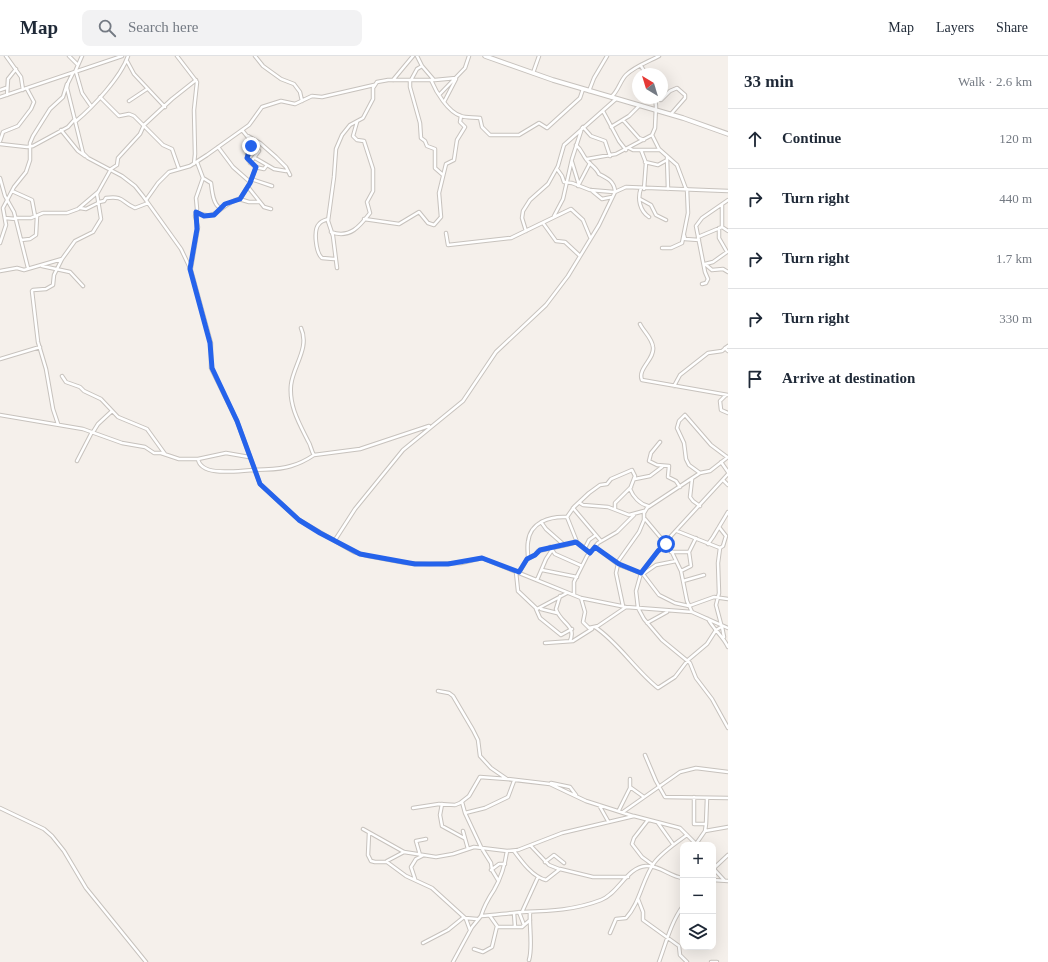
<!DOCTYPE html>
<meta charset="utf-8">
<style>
:root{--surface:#fff;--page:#f2f2f3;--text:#1f2937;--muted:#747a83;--line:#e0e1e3}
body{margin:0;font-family:"Times New Roman",serif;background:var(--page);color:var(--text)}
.controls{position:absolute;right:12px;bottom:12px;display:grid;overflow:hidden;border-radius:8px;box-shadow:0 4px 16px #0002}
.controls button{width:36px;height:36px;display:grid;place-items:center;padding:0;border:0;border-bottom:1px solid var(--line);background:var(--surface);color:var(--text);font:20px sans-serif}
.compass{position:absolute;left:632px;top:12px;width:36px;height:36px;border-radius:50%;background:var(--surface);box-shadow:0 4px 16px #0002;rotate:322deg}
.stop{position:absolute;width:12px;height:12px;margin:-9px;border:3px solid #2563eb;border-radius:50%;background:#fff}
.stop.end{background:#2563eb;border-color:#fff;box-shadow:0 1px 4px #0008}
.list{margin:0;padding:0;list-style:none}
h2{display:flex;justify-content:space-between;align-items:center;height:52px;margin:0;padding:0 16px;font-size:17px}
h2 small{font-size:13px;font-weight:400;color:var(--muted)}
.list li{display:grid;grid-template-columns:26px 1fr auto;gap:12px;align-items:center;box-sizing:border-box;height:60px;padding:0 16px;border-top:1px solid var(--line)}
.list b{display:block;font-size:15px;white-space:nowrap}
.list em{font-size:13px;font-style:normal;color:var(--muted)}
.icon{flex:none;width:22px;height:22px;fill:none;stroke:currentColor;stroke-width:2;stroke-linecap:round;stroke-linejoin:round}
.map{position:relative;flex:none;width:728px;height:906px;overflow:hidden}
header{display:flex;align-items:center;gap:24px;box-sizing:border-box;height:56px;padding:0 20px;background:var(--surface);border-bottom:1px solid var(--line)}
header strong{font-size:19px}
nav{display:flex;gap:22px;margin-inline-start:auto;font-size:14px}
.search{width:280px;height:36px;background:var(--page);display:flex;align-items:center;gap:10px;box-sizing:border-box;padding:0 14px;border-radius:8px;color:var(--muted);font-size:15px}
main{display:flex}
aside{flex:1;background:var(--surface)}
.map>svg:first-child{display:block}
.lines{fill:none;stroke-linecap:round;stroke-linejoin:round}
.street-casing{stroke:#c7c2bd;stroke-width:4.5}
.secondary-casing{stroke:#c7c2bd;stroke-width:5.5}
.street{stroke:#fff;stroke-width:2.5}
.secondary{stroke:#fff;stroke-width:3.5}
.route{stroke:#2563eb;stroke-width:5}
</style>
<header>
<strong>Map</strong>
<div class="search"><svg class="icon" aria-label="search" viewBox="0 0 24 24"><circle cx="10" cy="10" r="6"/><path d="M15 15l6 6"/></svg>Search here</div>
<nav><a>Map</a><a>Layers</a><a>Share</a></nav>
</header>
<main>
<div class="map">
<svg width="728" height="906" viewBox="0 0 728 906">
<rect width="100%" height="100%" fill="#f5f0eb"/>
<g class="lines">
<g class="street-casing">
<path id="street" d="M6,0L21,21L23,34
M69,0L78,9
M177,0L197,26L194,54L195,98L194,108
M255,0L263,10L281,23L294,28L300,36L302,45
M417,0L422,10L434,24
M127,5L134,18L165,51
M641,10L646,18
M75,16L82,0
M76,16L82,37L91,50
M73,17L68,27L67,32L83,97L88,102L122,120L135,130L143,140L181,193L191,214L211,287V312L237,365L260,428L299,464L354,496L368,500L406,507L429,508L461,507L482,502L581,542L626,551L692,556
M533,17L539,0
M393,24L413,0
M410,24V31L420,67L421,82L425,85L427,90L435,93V112L443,119
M411,24L417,13L422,10
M431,24C436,36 448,56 461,60C466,62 474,61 480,62L482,71L490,79H519L539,67L547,72L580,42L583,33
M0,34L6,32
M589,35L594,22L607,0
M7,39L8,23L16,13
M439,39L465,12L469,0
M0,41L122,0
M100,41L119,60L129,58L134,60L163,89L172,93L179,113
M611,41C618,36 620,25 626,19C635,10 648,6 659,0
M656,43L661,44L670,35L677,32L685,39V42L671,58
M129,45L147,33
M444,46L456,23
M603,55L619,85L626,94
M623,64L639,82L644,84
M76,65C93,51 121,21 128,0
M583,71L591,80L605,85L610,100
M611,71L629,60L639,50
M61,74L78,95L85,100
M242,74L259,95L250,107
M652,79L659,93L677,109L686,133
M248,80L260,87L276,101L286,111L290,119
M0,85L3,76L18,70L31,53L34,46L27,33
M0,88L27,91L33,90L68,71L75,63
M251,88L247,98L248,104L255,111L264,113L267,109
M576,89C582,94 582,98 586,103C590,109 596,111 599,118C607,122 614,125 615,135
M218,91L233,111L250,126
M629,92L633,94H659
M641,94L646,107L644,133
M255,102L274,113L286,115
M667,102L668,133
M587,103L616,98L652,79L655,72L656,50L655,42
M572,106L579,129
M645,106L658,109L667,104
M111,113L117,109L118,102L140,78L144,69L172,43L196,24
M557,113L562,120L564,126L572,127L590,134L614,136
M0,122L5,140L14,156L28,212
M203,122L211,127C212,135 213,148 220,152
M251,123L272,130
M578,130L590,107
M248,131L264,151L271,153
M641,132C637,143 640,155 649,161
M591,134L602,143L612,141
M12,135L32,144L35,160
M240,143L250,127L256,111
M640,143L651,149L656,159L666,164
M146,144L158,127L169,116L190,110L207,99L249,69L262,51L281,45L295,48L312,40L322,41L374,29
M99,146L104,145L106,142C125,140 120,145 135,152L148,147
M722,149V171
M80,152L86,153L98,147
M196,156C216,167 220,148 239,143L249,146H259
M554,160L563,143L572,103L582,72
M5,162L16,163
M15,162H31L43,157H67L78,153L98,136
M328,163C325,164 321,165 319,168C313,174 316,197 322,202L334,203
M364,163L399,168L419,156L428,167L434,169L441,161L439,137L446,108L454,104L457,84L465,71L460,66L461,60
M543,167L556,185L565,186L579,199
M526,175L522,162L523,155L530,144L548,128L558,110L564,89L616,43
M331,176C350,183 360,170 370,157L367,146L373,135V113L364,85L357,84L353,80L357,66
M446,177L448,189L511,182L571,153L583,164L590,181
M684,179L685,183L699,184
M698,181L722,171L728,175
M21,184L30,183L36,179L37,160
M0,187L6,169L3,152L14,131L26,116L30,104V87L33,80L50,53L63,41L67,28
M662,192H671L682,187L688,157L687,133
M705,208L713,206L727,196L719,182V172
M705,208L712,214L723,213L728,216
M42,210L70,216L83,230
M191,212L198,171L195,160L197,153L196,142L203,122L197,106
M337,212L333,180L328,165L334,121L336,93L342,79L350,69L363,62L373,43V32L377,26L388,24H435L456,22
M0,215L17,212L24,214L62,203L75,185L93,176L101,163L97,138L111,113
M702,228L706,227L708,223L705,216L696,170L702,162L728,144
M640,268C644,276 652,282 653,291C655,303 637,313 642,324L728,339
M301,272C310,292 293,310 291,329C289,350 299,367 308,385C311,389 311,395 314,399L360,393L429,370
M725,292L728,295
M0,303L40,291
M62,320L66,326L80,331L84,335L101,343L118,361L147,373L165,398
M674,330L680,319L708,297L722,295L728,290
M726,339L720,345L721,354L728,357
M0,359L83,373L122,387L145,391L154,397H161L179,403H198L226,397L249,401
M58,368L53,353L46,313L38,286L32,235L33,234L46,233L53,229L54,219L62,203
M93,376L98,368L112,355
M660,386L651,397L649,405L657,409L669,410L668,421L676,425L680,431
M198,403C201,422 241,414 254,414C267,413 279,414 291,410C298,408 308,403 314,399
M77,405L92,376
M721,406L728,416
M700,417L689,409L686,403L684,387L677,372L679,365L685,359L711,389L727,401
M728,418L671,480L668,488L681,515L687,545L692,556L728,572
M635,423L650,420L662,411
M692,423L690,441L693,445L700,450
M723,424L728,429
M580,447L583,449L608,451L629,459L644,455
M573,452L601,485
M615,453V447L631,431
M645,463L666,488
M541,466L546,473L563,488L566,489L577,486L590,497
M677,475L720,492L723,490L726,480L719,471
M335,484L355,453L403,394L463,345L496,296L546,249L568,220L599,169L615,136L626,131L728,135
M577,486L567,461L574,451L589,437L600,429L607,428L611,423L632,414L635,420L630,433C633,441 640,448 648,450
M668,488L664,489L658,495L641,517L636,535L638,552L644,563L662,584L690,607L696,622L712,643L728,672
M708,488L713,481L728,456
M550,491L555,498L582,510
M595,491L619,509L643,518L659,539L675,547L689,550L714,541L728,543
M585,492L589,484L596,479
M720,492L718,507L719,537L716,549L721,568
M671,496H689
M528,502C528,496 527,491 528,486C530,466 550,460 567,461
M617,507L639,476L644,464V457L647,452L700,417L710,415L728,401
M618,508L616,517L623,550
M542,514L577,521
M681,515L691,510L689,496L696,482
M516,516L518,535L537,553L567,537
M519,517L527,503L535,499L538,495L566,489
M643,518L656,509L676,505
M537,524L546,503L552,494
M683,525L704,519
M574,539V526L587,500L598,487L617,476L634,459
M560,540L556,553C560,567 577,569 570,585
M581,542L585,556L583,566L589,572L598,570L626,551
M536,553L540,562L561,579L572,573
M541,553L557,557
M708,563C714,574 723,580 728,591
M647,567L667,556
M595,571C618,586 636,615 658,632L675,621L688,604L707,588L716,574L723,570
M722,571L724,581
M545,587L573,585L592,573
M438,635L449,637L453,640L473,674L478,684L480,700L491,712L507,723L550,728L586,745L633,760
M645,699L656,725L665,741L728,742
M551,727L570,731L576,739
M630,731L644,741
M694,741V768H706L705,775L696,788
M462,746L465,757L481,791L491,807L492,814L498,824
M442,748L440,759L442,770L464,782
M599,749L608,765
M0,752L44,773L52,780L64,795L86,832L146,906
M413,752L439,748L455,749L460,747L469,740L480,721L507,723
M619,754L630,732V723
M623,756L680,716L696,712L728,716
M465,757L485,752L508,741L514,725
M648,764L634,782L632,788L642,801L653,809
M658,767L673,788
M706,768L707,742
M363,773L404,796L436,801L453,798L474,791L507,795L518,794L562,777L634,760L680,772L697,789
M463,775L468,793
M705,775L728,771
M369,777L368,799L371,805L375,806H387L406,820L432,832L465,862L477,863
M531,790L549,809L559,813
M514,795C522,806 533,821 546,824L560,813L593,821H628
M420,799L416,785L426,783
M387,805L404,796
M545,806L554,799L564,807
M713,812L724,824
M713,813L728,799
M491,814L499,808H505
M415,823L411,811L416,803L422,800
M713,824L728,825
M638,843L643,856V864L679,890L680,899L687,906
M519,856L524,869
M522,856L538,821
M514,857L515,871H522L530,864
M481,860C484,850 488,843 494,834C501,822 505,809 507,795
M466,863L470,874
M497,871H515
M610,877L616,863L626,862C640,847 642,824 654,807C662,796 676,787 687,779
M423,887L448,874L464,861
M474,893L483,896L492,891L497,870L490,860
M529,904C533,891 529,871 530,856
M453,906L472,871L481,860C495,859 509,857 523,856C551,855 575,854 601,844C618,838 627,811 646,810C660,809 670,821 683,822
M659,906C666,887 671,866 683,850
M711,906H717"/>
</g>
<g class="secondary-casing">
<path id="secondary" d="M485,0L553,24L683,62L728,78"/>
</g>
<use href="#street" class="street"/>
<use href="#secondary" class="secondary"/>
</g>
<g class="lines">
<path class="route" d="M251,90L247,102L256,111L250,127L240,143L225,148L214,159L204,160L196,156L197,173L190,213L210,287L212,312L237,365L260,428L299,464L320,477L360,498L415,508H448L482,502L519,516L527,503L535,499L540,494L576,486L590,497L595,491L619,508L641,517L658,495L666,488"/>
</g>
</svg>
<div class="controls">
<button>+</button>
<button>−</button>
<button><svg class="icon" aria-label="layers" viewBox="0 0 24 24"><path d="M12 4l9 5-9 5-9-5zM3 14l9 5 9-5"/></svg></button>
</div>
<svg class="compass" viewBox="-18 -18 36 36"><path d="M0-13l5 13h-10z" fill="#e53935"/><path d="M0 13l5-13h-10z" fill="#747a83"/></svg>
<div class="stop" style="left:666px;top:488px"></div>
<div class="stop end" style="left:251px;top:90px"></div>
</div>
<aside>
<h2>33 min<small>Walk · 2.6 km</small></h2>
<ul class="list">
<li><svg class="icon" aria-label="ahead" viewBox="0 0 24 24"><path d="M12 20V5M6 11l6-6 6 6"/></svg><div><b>Continue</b></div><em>120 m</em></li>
<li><svg class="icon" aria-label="right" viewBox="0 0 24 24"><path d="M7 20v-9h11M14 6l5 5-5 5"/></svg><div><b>Turn right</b></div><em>440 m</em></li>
<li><svg class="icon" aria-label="right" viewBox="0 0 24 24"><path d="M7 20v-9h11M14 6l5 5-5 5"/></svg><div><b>Turn right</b></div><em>1.7 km</em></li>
<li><svg class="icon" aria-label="right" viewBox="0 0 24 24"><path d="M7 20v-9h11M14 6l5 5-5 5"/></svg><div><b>Turn right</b></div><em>330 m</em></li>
<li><svg class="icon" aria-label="arrive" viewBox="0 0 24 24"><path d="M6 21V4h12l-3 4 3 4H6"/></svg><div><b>Arrive at destination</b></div></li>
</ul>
</aside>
</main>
